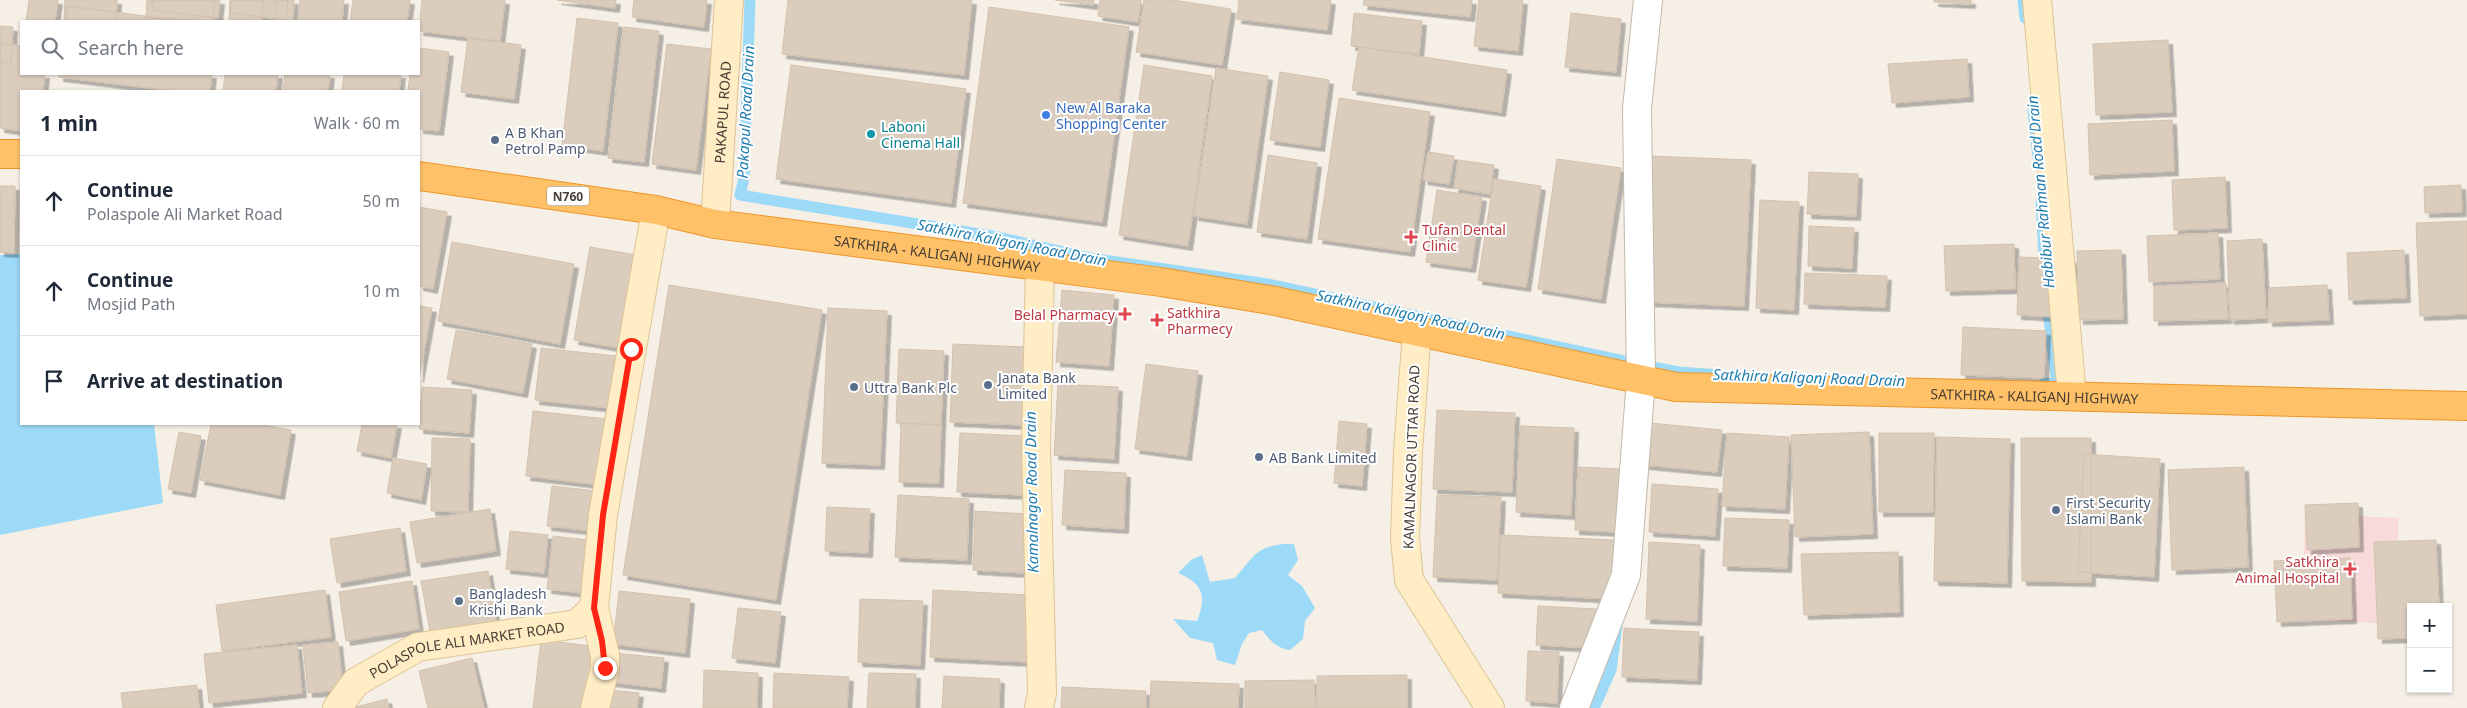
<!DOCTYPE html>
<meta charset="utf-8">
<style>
:root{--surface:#fff;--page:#f6f6f7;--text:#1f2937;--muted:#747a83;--line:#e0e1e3}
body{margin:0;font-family:"Noto Sans",sans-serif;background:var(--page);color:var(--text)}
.controls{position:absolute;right:15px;bottom:15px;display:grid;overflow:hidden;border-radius:0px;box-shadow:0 1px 4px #0004}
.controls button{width:45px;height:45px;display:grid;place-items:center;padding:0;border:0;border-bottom:1px solid var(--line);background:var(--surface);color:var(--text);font:25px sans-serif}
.stop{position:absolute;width:15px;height:15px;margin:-11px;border:4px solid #ff2413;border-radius:50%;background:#fff}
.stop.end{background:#ff2413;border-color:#fff;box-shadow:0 1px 5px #0008}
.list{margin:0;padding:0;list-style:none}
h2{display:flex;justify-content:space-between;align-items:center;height:65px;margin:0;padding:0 20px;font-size:21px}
h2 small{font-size:16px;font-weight:400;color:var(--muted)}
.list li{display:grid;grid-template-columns:32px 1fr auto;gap:15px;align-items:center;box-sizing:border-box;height:90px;padding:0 20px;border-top:1px solid var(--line)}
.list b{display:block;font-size:19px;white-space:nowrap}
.list p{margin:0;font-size:16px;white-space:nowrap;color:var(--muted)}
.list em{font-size:16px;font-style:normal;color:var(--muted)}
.icon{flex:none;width:28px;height:28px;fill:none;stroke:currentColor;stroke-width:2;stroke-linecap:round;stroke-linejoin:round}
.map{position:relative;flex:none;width:2467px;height:708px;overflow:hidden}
.search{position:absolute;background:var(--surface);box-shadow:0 1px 4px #0004;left:20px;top:20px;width:400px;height:55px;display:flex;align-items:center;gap:12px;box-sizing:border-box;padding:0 18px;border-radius:0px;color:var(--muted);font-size:19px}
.panel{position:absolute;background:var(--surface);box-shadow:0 1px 4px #0004;left:20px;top:90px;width:400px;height:335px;border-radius:0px}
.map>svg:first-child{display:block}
.medical{fill:#f7dad9}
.water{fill:#9ddaf8}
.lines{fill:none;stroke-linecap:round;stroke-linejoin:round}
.stream{stroke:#9ddaf8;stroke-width:11}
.building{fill:#dbcdbe;stroke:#d3c1ad;filter:url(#shadow)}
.street-casing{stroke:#c4b9ab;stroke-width:30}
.secondary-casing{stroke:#ddc494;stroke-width:30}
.highway-casing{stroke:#ed9528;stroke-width:30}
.street{stroke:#fff;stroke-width:28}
.secondary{stroke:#ffedc6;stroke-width:28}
.highway{stroke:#ffc167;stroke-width:28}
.route{stroke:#ff2413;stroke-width:6}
.shop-dot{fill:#3f7fe0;stroke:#fff;stroke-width:2}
.culture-dot{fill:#0f9aa8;stroke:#fff;stroke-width:2}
.service-dot{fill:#5c6f8a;stroke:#fff;stroke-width:2}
.health-dot{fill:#e0444e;stroke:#fff;stroke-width:2}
.labels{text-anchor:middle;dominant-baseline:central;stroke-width:4;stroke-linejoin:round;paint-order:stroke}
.shield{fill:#fff;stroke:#807972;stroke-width:1}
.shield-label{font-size:12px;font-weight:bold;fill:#493f35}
.shop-label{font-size:14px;fill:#366cbe;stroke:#fff;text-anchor:start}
.street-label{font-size:14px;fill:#493f35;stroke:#fff}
.culture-label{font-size:14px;fill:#0d838f;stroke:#fff;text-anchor:start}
.service-label{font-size:14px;fill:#4e5e75;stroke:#fff;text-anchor:start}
.health-label{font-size:14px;fill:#be3a42;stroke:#fff;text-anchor:start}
.water-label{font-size:15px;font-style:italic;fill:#217eae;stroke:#fff}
</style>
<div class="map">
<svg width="2467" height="708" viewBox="0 0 2467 708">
<defs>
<filter id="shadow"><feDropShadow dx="4.5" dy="4.5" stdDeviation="0" flood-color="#0004"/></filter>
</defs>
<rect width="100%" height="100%" fill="#f5efe6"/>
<path class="medical" d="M2305,514L2399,518L2394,624L2302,620Z"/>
<path class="water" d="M21,254V424H154L163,503L0,535V255Z
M1284,544H1294L1298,560L1288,575L1302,586L1315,608L1305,621L1303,639L1290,650C1277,648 1270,641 1262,630L1249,633L1242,644L1235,665L1217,660L1213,643L1190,638L1173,619L1197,621C1207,595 1203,584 1178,573L1191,560L1202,555L1210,582L1235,578C1253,558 1255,547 1284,544Z"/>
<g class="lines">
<path class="stream" d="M750,0L744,178L740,195L998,237L1090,258L1268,284L1647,366L1679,372L1720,375
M2023,0L2025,18
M2033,111L2038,158
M2041,201L2045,272
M2044,383L2057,384L2047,303
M1594,708L1611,670L1617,626"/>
</g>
<path class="building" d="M29,0H58L55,21H26Z
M65,0H117L116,21H64Z
M147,0H215L213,21L146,18Z
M154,0H220L218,18L152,10Z
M230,0H263L262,21H229Z
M232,0H288L286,20L230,13Z
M276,0H294L293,21H275Z
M300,0H344L342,21H298Z
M353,0H410L407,21H350Z
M422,0H505L500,41L419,31Z
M557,0H616L615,8Z
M634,0H707L704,27L632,17Z
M788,0H972L964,75L782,54Z
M1055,0H1094L1093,5Z
M1100,0H1141L1138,22L1098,16Z
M1144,0H1173L1231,9L1222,65L1136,52Z
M1239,0H1331L1327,30L1237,19Z
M1364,0H1472L1470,17L1363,5Z
M1479,0H1523L1518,51L1474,46Z
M1934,0H1971V4L1934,2Z
M67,6L185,21H66Z
M989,7L1129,27L1102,222L963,203Z
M1354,13L1422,21L1419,54L1351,46Z
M1571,13L1621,19L1616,72L1565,67Z
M577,18L618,23L603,151L562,145Z
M0,26L13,27L11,63L0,62Z
M624,27L659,31L644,162L608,158Z
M468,38L521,45L514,99L461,92Z
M2168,40L2172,112L2096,115L2093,44Z
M0,43L21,46V74H45L43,91H21V131L0,128Z
M667,44L711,49L696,170L652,164Z
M1359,47L1507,70L1501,112L1352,90Z
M419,48L449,52L439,131L419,129V91H408L410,74H419Z
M1967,59L1969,97L1892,103L1888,64Z
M791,65L966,89L951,203L776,179Z
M1144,65L1212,76L1188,246L1119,235Z
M1216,68L1268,76L1247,224L1194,216Z
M1280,72L1329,80L1320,147L1270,140Z
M59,74H212L210,91H174L59,77Z
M225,74H278L276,91H223Z
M285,74H330L328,91H283Z
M344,74H401L399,91H342Z
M1339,98L1430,112L1410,252L1318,239Z
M2172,120L2174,171L2090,175L2088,124Z
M1428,152L1454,156L1449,184L1423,180Z
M1268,155L1317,163L1307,239L1257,232Z
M1650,156L1751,160L1744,306L1644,302Z
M1557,159L1621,168L1601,299L1538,289Z
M1458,160L1494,165L1490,194L1454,188Z
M1809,172L1858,174L1856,216L1807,214Z
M2225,177L2227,228L2174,230L2172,180Z
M1494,179L1541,186L1526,287L1478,280Z
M2461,185L2462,212L2425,213L2424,187Z
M0,186H15L14,253L0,252Z
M1437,190L1482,197L1471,268L1426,262Z
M1760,200L1799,202L1794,310L1756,308Z
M419,207L447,212L433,289L419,286Z
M2467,221V314L2420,316L2416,223Z
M1809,226L1854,228L1852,268L1808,266Z
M2218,233L2220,279L2149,282L2147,236Z
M2262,239L2266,318L2230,320L2227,241Z
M452,242L574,264L560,344L438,321Z
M2014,244L2015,289L1946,291L1944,246Z
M590,247L636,255L620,348L574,340Z
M2121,250L2123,319L2079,320L2077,251Z
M2404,250L2406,298L2349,300L2347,253Z
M2019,257L2074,259L2071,318L2017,315Z
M1805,273L1887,276L1885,307L1804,304Z
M2226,283L2228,319L2154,321V286Z
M669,285L822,310L776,600L623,575Z
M2327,285L2329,320L2268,322L2269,288Z
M1062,290L1114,295L1109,366L1056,362Z
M419,306L432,308L419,378Z
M828,308L887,311L880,465L822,463Z
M1963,327L2046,331L2044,378L1961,375Z
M456,330L532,344L523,393L447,379Z
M953,344L1026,347L1023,425L950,422Z
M541,348L616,356L610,408L535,400Z
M899,349L944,351L941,425L896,423Z
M1146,364L1198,371L1187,456L1135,449Z
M1058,384L1118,387L1114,459L1054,455Z
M422,387L472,390L469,433L419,429Z
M1437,410L1515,413L1512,492L1433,489Z
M533,411L607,419L601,485L526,476Z
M1339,421L1367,424L1362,486L1334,483Z
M901,423L941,425L939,483L899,482Z
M1650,423L1722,430L1717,472L1645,465Z
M211,424H256L291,430L280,495L200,480Z
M362,424H397L391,458L357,451Z
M1520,426L1574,428L1571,515L1516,512Z
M179,432L201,436L191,493L168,489Z
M1869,432L1873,534L1795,537L1791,435Z
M960,433L1026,436L1024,495L957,492Z
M1727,433L1789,437L1785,509L1722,506Z
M1879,433H1934L1933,512H1879Z
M1937,437L2010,439L2007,583L1934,581Z
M432,438L470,439L468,512L431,511Z
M2021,438H2091V582L2022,581Z
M2084,454L2160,459L2154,577L2078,572Z
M393,458L427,464L421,500L387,493Z
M1578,467L1621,469L1618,532L1575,530Z
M2244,467L2248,567L2172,570L2168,470Z
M1065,470L1126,473L1124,529L1062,525Z
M1652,484L1718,489L1715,536L1649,532Z
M552,486L596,491L592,531L547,526Z
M898,495L969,499L967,560L895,557Z
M1437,495L1501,497L1497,580L1433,577Z
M2358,503L2359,547L2307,550L2305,505Z
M827,507L870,509L868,553L825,551Z
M490,509L496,551L417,563L410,522Z
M975,511L1026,514L1024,573L973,570Z
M1725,518L1789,520L1787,568L1723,566Z
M400,528L406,571L337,583L330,539Z
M510,531L548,535L544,573L506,569Z
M1501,535L1614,540L1611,599L1498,593Z
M553,536L596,541L590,594L547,589Z
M2436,540L2439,607H2411V638L2378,639L2374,542Z
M1649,542L1700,545L1697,621L1646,619Z
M1898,552L1899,612L1804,615L1801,554Z
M2350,558L2352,619L2277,622L2274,561Z
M488,571L496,622L430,632L421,581Z
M412,581L419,629L346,641L339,592Z
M325,590L331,637L222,651L216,605Z
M933,590L1029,595L1027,662L930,657Z
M619,591L690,599L685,653L613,644Z
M860,599L923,601L920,665L858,662Z
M1538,606L1596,609L1594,648L1536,645Z
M738,608L781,612L775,663L732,658Z
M1624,628L1699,632L1697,680L1622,677Z
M541,640L600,647L593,708H533Z
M338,642L343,690L308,693L303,645Z
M297,645L302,693L209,703L204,654Z
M1528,651L1559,652L1557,703L1526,701Z
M614,653L664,658L661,688L610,682Z
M472,658L484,708H428L419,671Z
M704,670L758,673L757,708H703Z
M774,673L849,677L847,708H773Z
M869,673L916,674L915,708H867Z
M1407,675V708H1317V676Z
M944,676L1000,679L999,708H942Z
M1314,680L1315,708H1245V681Z
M1151,681L1239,684L1238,708H1150Z
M197,685L199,708H123L121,693Z
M1062,687L1146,691V708H1061Z
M600,689L639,693L637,708H598Z
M387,699L389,708H352Z"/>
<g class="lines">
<g class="street-casing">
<path id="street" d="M1574,708L1626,575L1641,379L1637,109L1648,0"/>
</g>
<g class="secondary-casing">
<g id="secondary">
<path d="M2037,0L2072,396"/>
<path id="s1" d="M715,224L729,0"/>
<path d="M1417,331L1408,451L1405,538L1409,580L1490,708"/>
<path d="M594,608L605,655V668L595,708"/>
<path id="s2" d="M337,708L356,682L418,647L577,624L594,608L603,515L656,210"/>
<path d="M1039,708L1042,693L1036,447L1040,266"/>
</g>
</g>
<g class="highway-casing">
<g id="highway">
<path d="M0,154H21"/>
<path id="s3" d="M419,176L656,210L715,224L1161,282L1270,300L1676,387L2467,406"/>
</g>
</g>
<use href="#street" class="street"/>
<use href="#secondary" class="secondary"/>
<use href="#highway" class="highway"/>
</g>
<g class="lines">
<path class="route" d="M605,668L602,641L594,608L603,515L631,349"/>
</g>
<circle class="shop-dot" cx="1046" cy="115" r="5"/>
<circle class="culture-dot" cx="871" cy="134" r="5"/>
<g class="service-dot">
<circle cx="495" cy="140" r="5"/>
<circle cx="988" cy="385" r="5"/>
<circle cx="854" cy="387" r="5"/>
<circle cx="1259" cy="457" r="5"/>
<circle cx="2056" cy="510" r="5"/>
<circle cx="459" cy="601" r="5"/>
</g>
<g class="health-dot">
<path d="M1408.5 229.5h5v5h5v5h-5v5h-5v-5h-5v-5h5z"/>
<path d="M1122.5 306.5h5v5h5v5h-5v5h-5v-5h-5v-5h5z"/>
<path d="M1154.5 312.5h5v5h5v5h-5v5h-5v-5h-5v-5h5z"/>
<path d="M2347.5 561.5h5v5h5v5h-5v5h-5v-5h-5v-5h5z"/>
</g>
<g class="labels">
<rect class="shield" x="547" y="186.5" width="42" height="19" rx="4"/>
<g class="shield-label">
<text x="568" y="196">N760</text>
</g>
<g class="shop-label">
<text x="1056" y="107">New Al Baraka<tspan x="1056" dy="16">Shopping Center</tspan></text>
</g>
<g class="street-label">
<text stroke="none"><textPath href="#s1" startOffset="112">PAKAPUL ROAD</textPath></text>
<text stroke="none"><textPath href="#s3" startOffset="524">SATKHIRA - KALIGANJ HIGHWAY</textPath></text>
<text stroke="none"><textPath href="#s3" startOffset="1634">SATKHIRA - KALIGANJ HIGHWAY</textPath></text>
<text transform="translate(1411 457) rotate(-88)">KAMALNAGOR UTTAR ROAD</text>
<text stroke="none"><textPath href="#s2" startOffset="150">POLASPOLE ALI MARKET ROAD</textPath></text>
</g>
<g class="culture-label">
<text x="881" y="126">Laboni<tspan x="881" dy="16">Cinema Hall</tspan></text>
</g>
<g class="service-label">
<text x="505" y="132">A B Khan<tspan x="505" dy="16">Petrol Pamp</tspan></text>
<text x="998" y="377">Janata Bank<tspan x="998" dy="16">Limited</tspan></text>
<text x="864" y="387">Uttra Bank Plc</text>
<text x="1269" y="457">AB Bank Limited</text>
<text x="2066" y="502">First Security<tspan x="2066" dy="16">Islami Bank</tspan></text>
<text x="469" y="593">Bangladesh<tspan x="469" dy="16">Krishi Bank</tspan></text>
</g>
<g class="health-label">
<text x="1422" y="229">Tufan Dental<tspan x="1422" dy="16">Clinic</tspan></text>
<text x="1167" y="312">Satkhira<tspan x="1167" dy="16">Pharmecy</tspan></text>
<text x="1115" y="314" text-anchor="end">Belal Pharmacy</text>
<text x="2339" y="561" text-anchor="end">Satkhira<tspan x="2339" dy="16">Animal Hospital</tspan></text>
</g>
<g class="water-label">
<text transform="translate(745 112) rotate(-87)">Pakapul Road Drain</text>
<text transform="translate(2040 192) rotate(-95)">Habibur Rahman Road Drain</text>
<text transform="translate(1012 242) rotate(11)">Satkhira Kaligonj Road Drain</text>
<text transform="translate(1411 314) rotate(12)">Satkhira Kaligonj Road Drain</text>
<text transform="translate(1809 377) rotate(2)">Satkhira Kaligonj Road Drain</text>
<text transform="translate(1031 492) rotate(-91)">Kamalnagor Road Drain</text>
</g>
</g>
</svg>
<div class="controls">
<button>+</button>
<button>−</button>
</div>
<div class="stop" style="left:631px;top:349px"></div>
<div class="stop end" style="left:605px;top:668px"></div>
<div class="search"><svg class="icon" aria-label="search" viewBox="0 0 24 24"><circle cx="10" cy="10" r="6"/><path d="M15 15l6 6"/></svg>Search here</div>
<section class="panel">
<h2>1 min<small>Walk · 60 m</small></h2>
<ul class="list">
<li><svg class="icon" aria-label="ahead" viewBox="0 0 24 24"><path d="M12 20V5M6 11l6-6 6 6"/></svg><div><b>Continue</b><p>Polaspole Ali Market Road</p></div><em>50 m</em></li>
<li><svg class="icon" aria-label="ahead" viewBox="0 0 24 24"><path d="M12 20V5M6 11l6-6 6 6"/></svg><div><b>Continue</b><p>Mosjid Path</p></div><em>10 m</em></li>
<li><svg class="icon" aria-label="arrive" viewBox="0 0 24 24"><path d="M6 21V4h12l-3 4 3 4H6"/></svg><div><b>Arrive at destination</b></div></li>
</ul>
</section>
</div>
